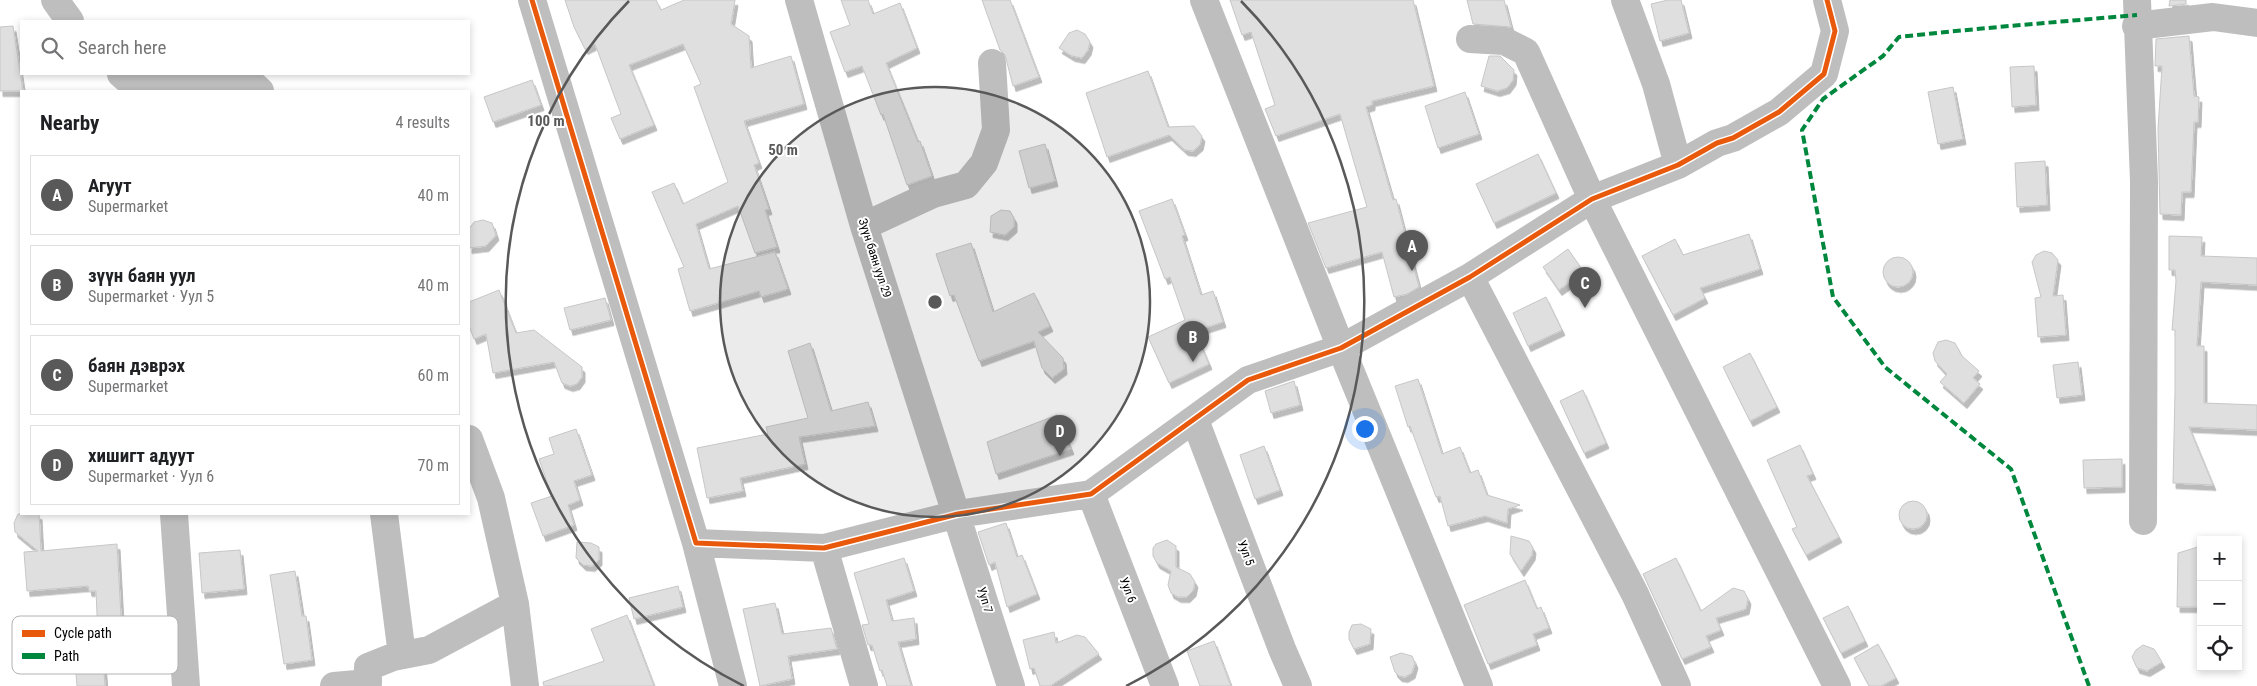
<!DOCTYPE html>
<meta charset="utf-8">
<style>
:root{--surface:#fff;--page:#f6f6f6;--text:#202124;--muted:#757577;--line:#e0e0e0;--accent:#595959}
body{margin:0;font-family:"Roboto Condensed",sans-serif;background:var(--page);color:var(--text)}
.controls{position:absolute;right:15px;bottom:15px;display:grid;overflow:hidden;border-radius:0px;box-shadow:0 2px 8px #0003}
.controls button{width:45px;height:45px;display:grid;place-items:center;padding:0;border:0;border-bottom:1px solid var(--line);background:var(--surface);color:var(--text);font:25px sans-serif}
.you{position:absolute;left:1364px;top:428px;width:18px;height:18px;margin:-12px;border:4px solid #fff;border-radius:50%;background:#1a73e8;box-shadow:0 0 0 8px #1a73e833}
.badge{display:grid;place-items:center;width:32px;height:32px;border-radius:50%;background:var(--accent);color:#fff;font-size:16px;font-weight:700}
.pin{position:absolute;translate:-50% -41px;filter:drop-shadow(0 1px 2px #0008)}
.pin::after{content:'';position:absolute;top:26px;width:18px;height:15px;background:inherit;clip-path:polygon(0 0,100% 0,50% 100%)}
.list{margin:0;padding:0;list-style:none}
h2{display:flex;justify-content:space-between;align-items:center;height:65px;margin:0;padding:0 20px;font-size:21px}
h2 small{font-size:16px;font-weight:400;color:var(--muted)}
.list li{display:grid;grid-template-columns:32px 1fr auto;gap:15px;align-items:center;box-sizing:border-box;height:80px;margin:0 10px 10px;padding:0 10px;border:1px solid var(--line);border-radius:0px}
.list b{display:block;font-size:19px;white-space:nowrap}
.list p{margin:0;font-size:16px;white-space:nowrap;color:var(--muted)}
.list em{font-size:16px;font-style:normal;color:var(--muted)}
.icon{flex:none;width:28px;height:28px;fill:none;stroke:currentColor;stroke-width:2;stroke-linecap:round;stroke-linejoin:round}
.map{position:relative;flex:none;width:2257px;height:686px;overflow:hidden}
.search{position:absolute;background:var(--surface);box-shadow:0 2px 8px #0003;left:20px;top:20px;width:450px;height:55px;display:flex;align-items:center;gap:12px;box-sizing:border-box;padding:0 18px;border-radius:0px;color:var(--muted);font-size:19px}
.panel{position:absolute;background:var(--surface);box-shadow:0 2px 8px #0003;left:20px;top:90px;width:450px;height:425px;border-radius:0px}
.map>svg:first-child{display:block}
.building{fill:#dfdfdf;stroke:#c7c7c7;filter:url(#shadow)}
.lines{fill:none;stroke-linecap:round;stroke-linejoin:round}
.minor{stroke:#bebebe;stroke-width:28}
.quiet{stroke:#00873e;stroke-width:4;stroke-dasharray:8 4;stroke-linecap:butt}
.cycleway-casing{stroke:#fff;stroke-width:8}
.cycleway{stroke:#e8590c;stroke-width:5}
.ring{fill:none;stroke:#595959;stroke-width:2.5}
.labels{text-anchor:middle;dominant-baseline:central;stroke-width:4;stroke-linejoin:round;paint-order:stroke}
.street-label{font-size:12px;fill:#000;stroke:#fff}
.key{fill:#fff;stroke:#b2b2b2;stroke-width:1}
.key-label{font-size:14px;fill:#000}
.centre{fill:#595959;stroke:#fff;stroke-width:2.5}
.ring-label{font-size:15px;text-anchor:middle;font-weight:bold;fill:#595959;stroke:#fff;stroke-width:4;stroke-linejoin:round;paint-order:stroke}
</style>
<div class="map">
<svg width="2257" height="686" viewBox="0 0 2257 686">
<defs>
<filter id="shadow"><feDropShadow dx="3" dy="5.5" stdDeviation="0" flood-color="#0004"/></filter>
</defs>
<rect width="100%" height="100%" fill="#fff"/>
<path class="building" d="M565,0H656L661,10L684,0H735L731,24L749,36L751,68L791,56L804,104L744,121L759,163L754,165L769,209L765,210L777,247L755,253L738,206L696,224L709,269L775,252L788,289L761,297L759,291L690,311L678,269L684,267L652,192L674,183L683,204L728,182L694,87L701,84L683,44L629,65L654,125L620,139L611,118L621,114L595,44L585,49L574,27Z
M841,0H868L873,14L900,3L917,48L886,63L918,142L920,141L932,176L907,185L883,114L881,115L862,66L845,72L830,32L850,25Z
M982,0H1010L1039,77L1013,86L1005,55L1000,50Z
M1230,0H1413L1434,86L1372,101V105L1366,107L1393,200L1396,199L1419,287L1407,294L1394,297L1382,252L1326,268L1308,223L1367,207L1340,114L1276,136L1265,109L1275,105L1251,32L1242,35Z
M1467,0H1504L1511,27L1473,24Z
M1668,0H1681L1689,33L1660,41L1651,4Z
M2170,0H2186V4L2169,6Z
M13,26L23,91H0V27Z
M1077,30L1085,34L1090,42L1088,50L1082,58L1072,56L1059,48L1069,33Z
M2189,36L2194,96L2199,97L2198,122H2194L2191,192H2182L2181,215L2160,214L2158,129L2162,66H2155L2156,39Z
M1489,56H1500L1514,70L1513,80L1507,88L1497,91L1481,86Z
M2034,66L2036,105L2012,107L2010,67Z
M1148,71L1168,127L1194,126L1202,136L1200,145L1193,151L1185,150L1169,135L1107,157L1086,93Z
M532,80L541,105L493,122L484,97Z
M1953,87L1963,139L1938,144L1928,92Z
M1465,92L1479,134L1438,148L1425,106Z
M1045,144L1055,181L1029,188L1019,151Z
M1538,154L1556,193L1494,223L1476,184Z
M2045,161L2047,205L2017,207L2015,163Z
M1172,199L1185,235L1182,236L1201,295L1213,291L1223,322L1195,331L1209,364L1169,383L1148,337L1185,320L1170,277L1165,279L1139,211Z
M1001,210L1010,211L1014,218V227L1005,235L990,232L991,216Z
M483,220L492,223L496,235L486,246L469,248V229L474,222Z
M1749,234L1760,269L1700,288L1705,298L1673,315L1642,256L1675,239L1683,255Z
M2169,236L2202,237L2201,256L2257,258V285L2201,282L2197,346H2204V403L2257,405V430L2189,427L2213,485L2173,483L2175,392V330H2172L2176,281L2175,270H2169Z
M971,243L993,312L1034,293L1050,326L1038,332L1063,358L1064,369L1052,378L1042,368L1034,341L979,361L954,295L950,296L936,254Z
M1568,249L1584,272L1559,290L1543,267Z
M2044,251L2052,253L2058,260L2053,296L2063,295L2066,335L2038,337L2035,298L2041,297L2032,262L2036,255Z
M1883 272a15 15 0 1 1 30 0a15 15 0 1 1-30 0Z
M499,290L516,333L534,330L582,367V377L577,384L570,386L562,383L554,362L493,373L486,334L474,339L469,326V302Z
M1546,297L1562,330L1528,346L1513,313Z
M605,298L611,320L570,330L564,308Z
M1946,340L1955,343L1962,356L1979,371L1973,378L1980,384L1964,403L1940,382L1947,374L1935,361L1933,353L1938,342Z
M810,343L831,411L868,402L875,426L799,437L805,464L740,478L743,491L707,498L697,448L768,434L766,427L808,418L788,351Z
M1750,353L1777,407L1750,421L1723,367Z
M2078,362L2082,395L2057,398L2053,365Z
M1418,379L1442,454L1460,447L1470,473L1478,470L1487,495L1520,505L1508,509L1507,523L1485,516L1448,526L1440,496L1436,497L1410,426L1408,427L1395,386Z
M1294,381L1300,405L1271,413L1265,391Z
M1583,390L1606,443L1584,453L1560,401Z
M1057,415L1071,449L996,474L987,442Z
M576,429L592,475L574,481L580,500L568,505L574,525L543,536L531,503L552,496L539,459L554,454L549,438Z
M1800,445L1813,474L1807,476L1839,537L1806,555L1792,529L1797,527L1767,460Z
M1264,446L1280,490L1255,499L1240,455Z
M2122,459V487L2084,488L2083,460Z
M1899 515a14 14 0 1 1 28 0a14 14 0 1 1-28 0Z
M18,514H39L41,551L117,544L122,635L98,637L96,591H89L88,586L27,591L24,552L38,551L15,532L14,523Z
M1006,523L1017,557L1022,555L1037,594L1007,607L995,562L989,565L978,532Z
M1511,536L1529,541L1533,548L1532,555L1521,571L1510,554Z
M1167,540L1176,546V567L1190,574L1195,582L1193,591L1187,597H1178L1171,593L1168,585L1171,571L1157,563L1153,556V548L1156,544Z
M577,542L591,543L599,547V560L592,566L583,565L576,558Z
M2201,546V607H2177L2178,553Z
M240,550L244,589L202,593L199,553Z
M904,558L914,591L886,600L892,621L914,618L916,639L898,642L911,686H887L882,670L880,671L872,645H868L862,625L869,624L854,573Z
M1676,558L1701,611L1733,588L1744,591L1748,599L1746,609L1716,618L1721,630L1706,636L1711,647L1682,659L1643,574Z
M295,571L302,616H306L312,660L284,664L270,575Z
M1525,580L1537,609L1541,607L1549,628L1533,634L1537,645L1488,664L1464,605Z
M678,586L683,607L634,619L629,598Z
M775,603L782,634L831,628L837,649L788,656L792,679L760,686L743,609Z
M1848,606L1865,641L1841,653L1823,618Z
M627,615L654,686H544L543,682L604,661L591,629Z
M1361,624L1371,629L1370,644L1354,649L1349,639V632L1352,625Z
M1054,632L1056,643L1077,635L1085,637L1099,654L1050,686H1040L1034,668L1030,669L1023,640Z
M1214,641L1231,686H1200L1187,651Z
M1878,644L1896,678L1881,686H1869L1854,658Z
M2143,645L2154,649L2162,662L2147,671L2137,668L2132,657L2136,650Z
M1401,653L1412,656L1415,663L1412,673L1405,677L1399,676L1395,672L1390,657Z
M103,659L105,686H77L75,661Z"/>
<g class="lines">
<path class="minor" d="M55,0L70,21
M532,0L696,543L824,548L958,514L1091,494L1248,380L1341,348L1470,277L1592,199L1678,165L1717,143L1733,138L1779,112L1824,74L1835,31L1827,0
M799,0L864,226L1011,686
M1204,0L1341,348L1479,686
M1625,0L1656,84L1678,165
M2137,0L2144,181L2143,521
M2136,26L2213,17L2257,23
M1470,39L1504,41L1526,52L1592,199L1837,686
M121,74L129,81L244,76L260,91
M864,226L933,194L966,185L984,163L996,130L992,63
M1470,277L1635,594L1677,686
M1195,420L1282,649L1298,686
M469,439L491,498L515,604L525,686
M1091,494L1165,686
M174,514L186,686
M384,514L402,655
M696,543L733,686
M824,548L864,686
M334,686L368,683V667L393,657L429,650L515,604"/>
<path class="quiet" d="M2089,686L2011,469L1885,367L1833,297L1802,130L1823,99L1883,56L1899,37C1979,28 2058,22 2137,15"/>
<g class="cycleway-casing">
<path id="cycleway" d="M532,0L696,543L824,548L958,514L1091,494L1248,380L1341,348L1470,277L1592,199L1678,165L1717,143L1733,138L1779,112L1824,74L1835,31L1827,0"/>
</g>
<use href="#cycleway" class="cycleway"/>
</g>
<circle cx="935" cy="302" r="215" fill="#595959" fill-opacity=".12"/>
<g class="ring">
<circle cx="935" cy="302" r="215"/>
<path d="M744 686A429 429 0 0 1 629 1M1241 1A429 429 0 0 1 1126 686"/>
</g>
<g class="labels">
<g class="street-label">
<text transform="translate(875 258) rotate(72)">Зүүн баян уул 29</text>
<text transform="translate(1246 553) rotate(69)">Уул 5</text>
<text transform="translate(1128 590) rotate(69)">Уул 6</text>
<text transform="translate(985 600) rotate(73)">Ууп 7</text>
</g>
</g>
<rect x="12" y="616" width="166" height="58" rx="8" class="key"/>
<rect x="22" y="630" width="23" height="7" fill="#e8590c"/>
<rect x="22" y="653" width="23" height="6" fill="#00873e"/>
<g class="key-label">
<text x="54" y="638">Cycle path</text>
<text x="54" y="661">Path</text>
</g>
<circle cx="935" cy="302" r="8" class="centre"/>
<g class="ring-label">
<text x="546" y="126">100 m</text>
<text x="783" y="155">50 m</text>
</g>
</svg>
<div class="controls">
<button>+</button>
<button>−</button>
<button><svg class="icon" aria-label="locate" viewBox="0 0 24 24"><circle cx="12" cy="12" r="6"/><path d="M12 2v4M12 18v4M2 12h4M18 12h4"/></svg></button>
</div>
<div class="you"></div>
<div class="pin badge" style="left:1412px;top:271px">A</div>
<div class="pin badge" style="left:1193px;top:362px">B</div>
<div class="pin badge" style="left:1585px;top:308px">C</div>
<div class="pin badge" style="left:1060px;top:456px">D</div>
<div class="search"><svg class="icon" aria-label="search" viewBox="0 0 24 24"><circle cx="10" cy="10" r="6"/><path d="M15 15l6 6"/></svg>Search here</div>
<section class="panel">
<h2>Nearby<small>4 results</small></h2>
<ul class="list">
<li><span class="badge">A</span><div><b>Агуут</b><p>Supermarket</p></div><em>40 m</em></li>
<li><span class="badge">B</span><div><b>зүүн баян уул</b><p>Supermarket · Уул 5</p></div><em>40 m</em></li>
<li><span class="badge">C</span><div><b>баян дэврэх</b><p>Supermarket</p></div><em>60 m</em></li>
<li><span class="badge">D</span><div><b>хишигт адуут</b><p>Supermarket · Уул 6</p></div><em>70 m</em></li>
</ul>
</section>
</div>
